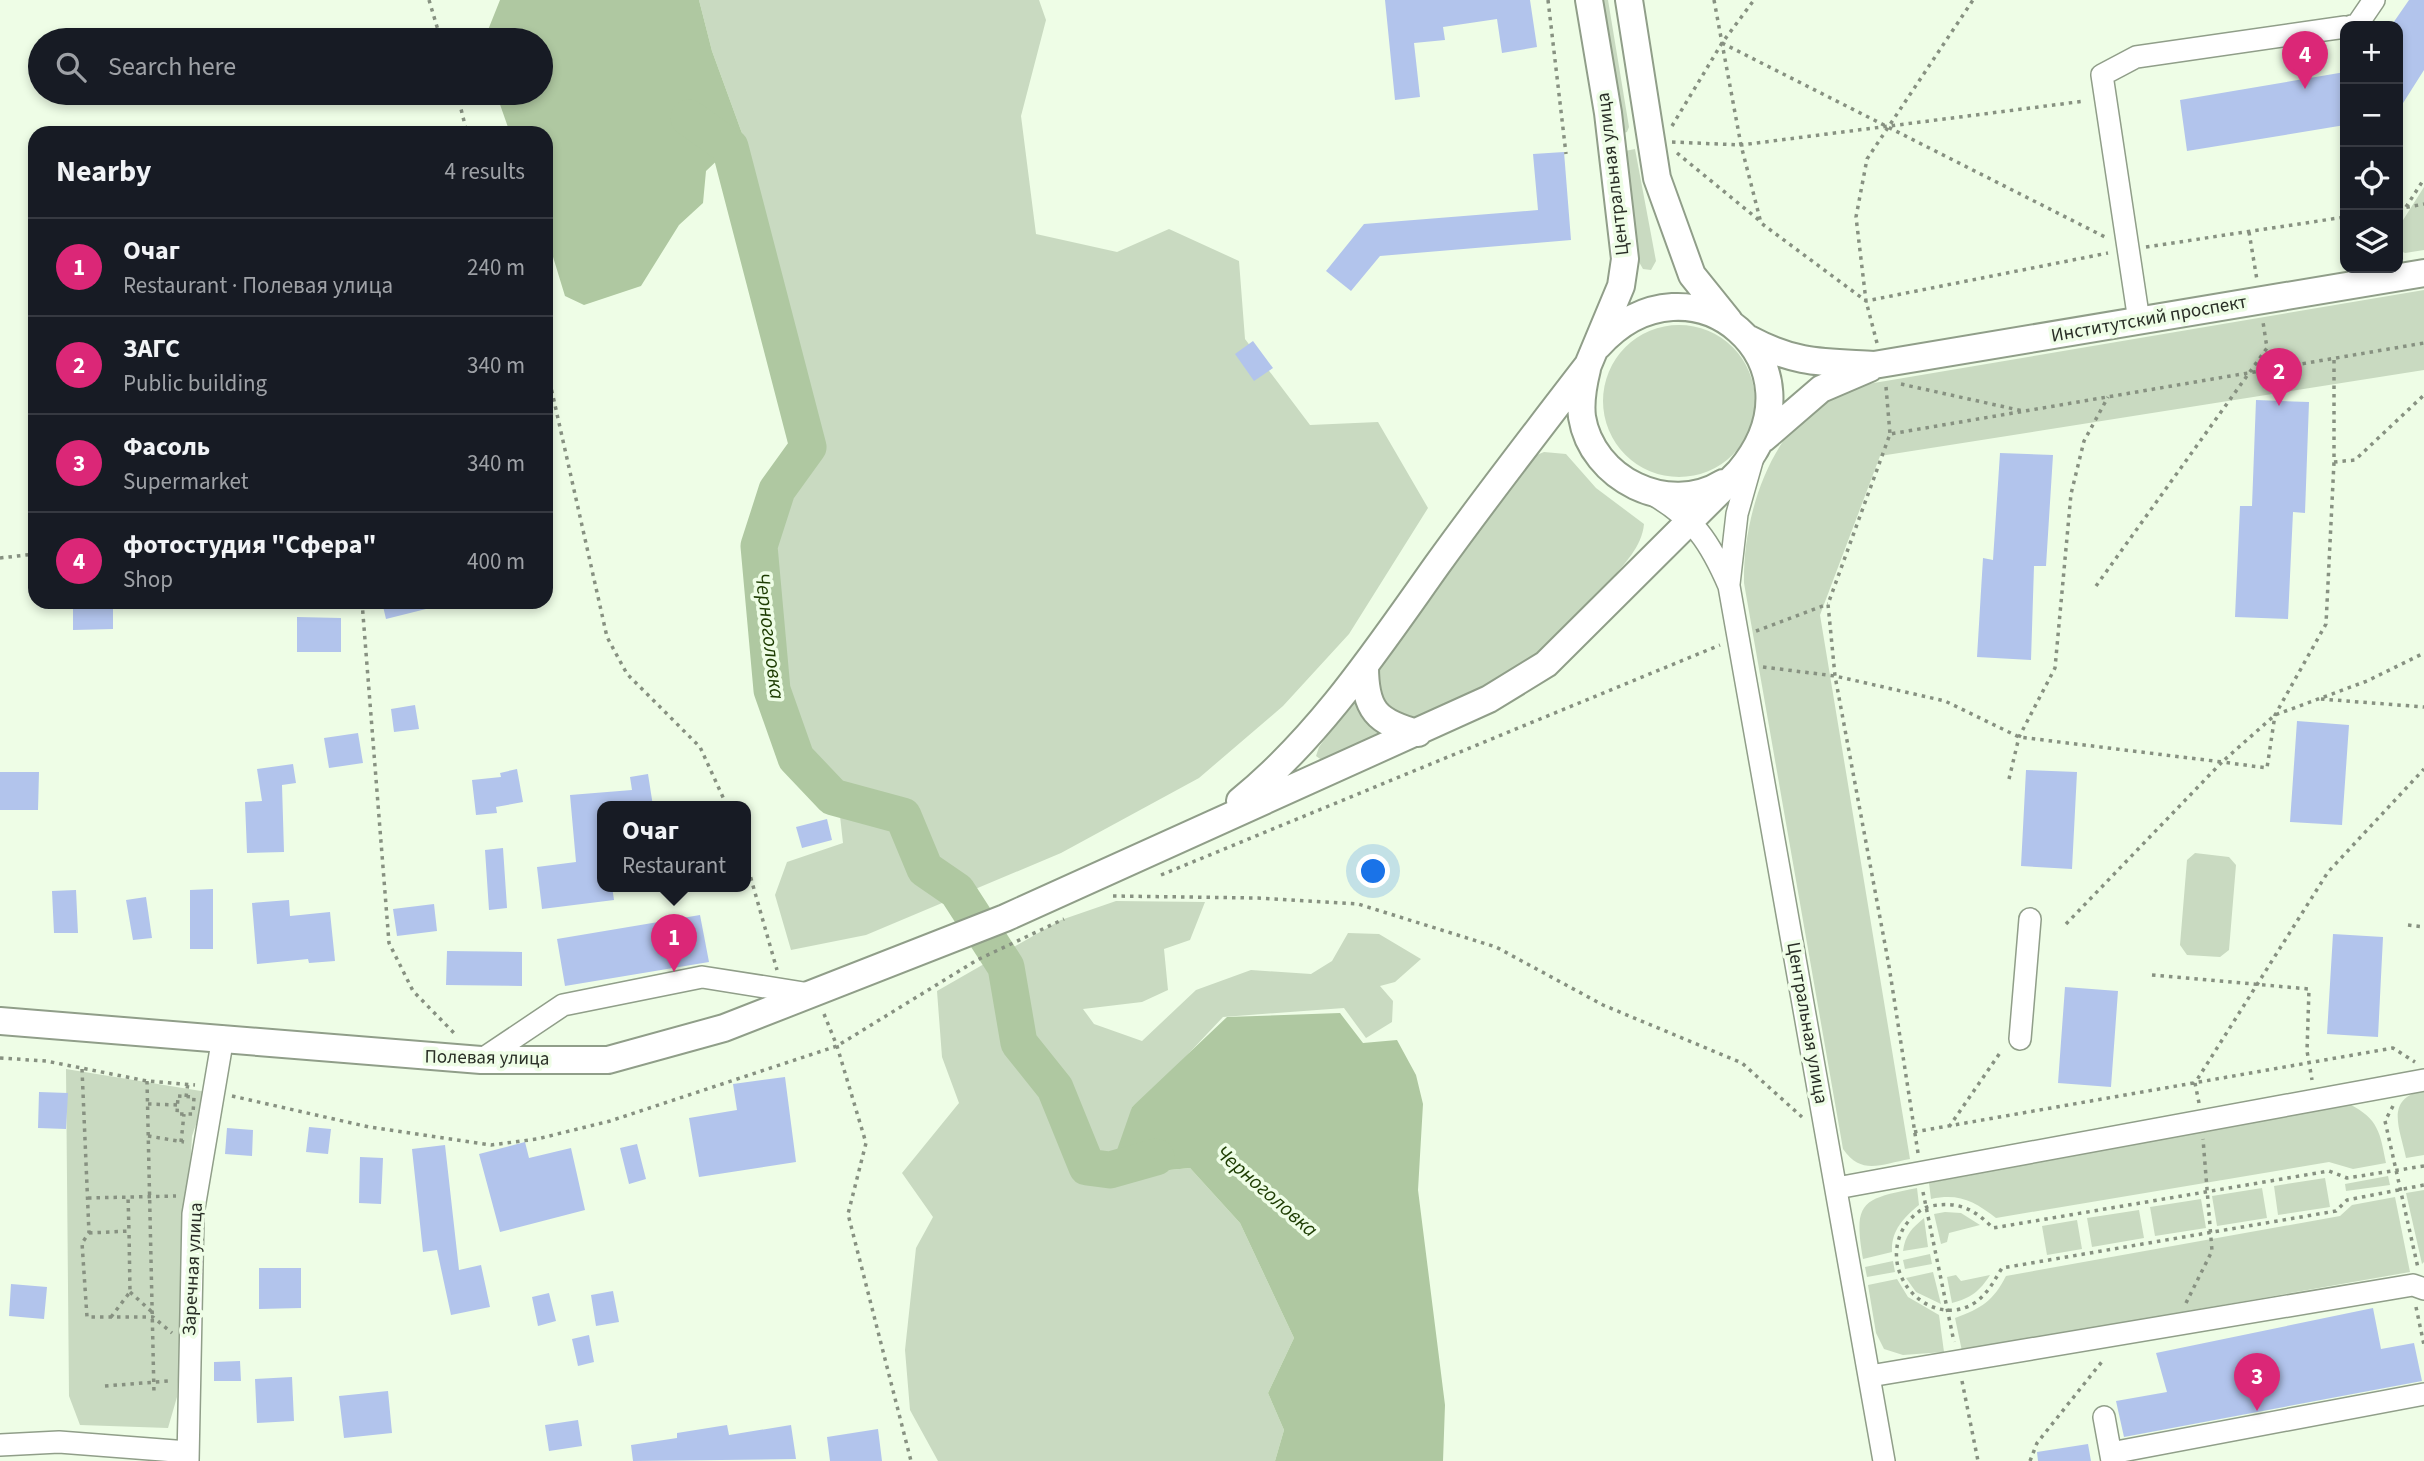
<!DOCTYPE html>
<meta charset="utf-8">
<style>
:root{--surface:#171b24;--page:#20242c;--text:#f1f3f6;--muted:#9ea1a6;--line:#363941;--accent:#db2777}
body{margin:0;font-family:"Source Sans 3",sans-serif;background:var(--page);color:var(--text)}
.controls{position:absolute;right:21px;top:21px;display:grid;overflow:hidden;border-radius:14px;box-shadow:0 4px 10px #0003}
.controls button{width:63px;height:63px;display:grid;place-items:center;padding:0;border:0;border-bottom:2px solid var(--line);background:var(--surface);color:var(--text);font:35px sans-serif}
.you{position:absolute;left:1374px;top:872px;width:24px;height:24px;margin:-18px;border:5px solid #fff;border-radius:50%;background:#1a73e8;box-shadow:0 0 0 10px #1a73e833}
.badge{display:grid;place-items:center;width:46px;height:46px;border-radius:50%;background:var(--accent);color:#fff;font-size:23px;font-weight:700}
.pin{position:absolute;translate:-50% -58px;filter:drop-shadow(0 2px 4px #0008)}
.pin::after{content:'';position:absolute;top:37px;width:24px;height:21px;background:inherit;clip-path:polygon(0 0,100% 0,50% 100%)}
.popup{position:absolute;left:597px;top:801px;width:154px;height:91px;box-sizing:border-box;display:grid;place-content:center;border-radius:14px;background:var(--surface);filter:drop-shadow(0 2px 5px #0005);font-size:23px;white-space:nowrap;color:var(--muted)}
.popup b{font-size:26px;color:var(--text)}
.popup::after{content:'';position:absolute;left:50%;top:100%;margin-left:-14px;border:14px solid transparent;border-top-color:var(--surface)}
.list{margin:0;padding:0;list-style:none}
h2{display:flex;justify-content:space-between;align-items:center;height:91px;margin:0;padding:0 28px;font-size:30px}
h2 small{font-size:23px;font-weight:400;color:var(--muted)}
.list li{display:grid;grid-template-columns:46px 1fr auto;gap:21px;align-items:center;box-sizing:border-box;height:98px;padding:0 28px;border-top:2px solid var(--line)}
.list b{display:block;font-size:26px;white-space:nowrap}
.list p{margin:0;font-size:23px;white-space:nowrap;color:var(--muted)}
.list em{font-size:23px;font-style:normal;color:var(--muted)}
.icon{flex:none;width:38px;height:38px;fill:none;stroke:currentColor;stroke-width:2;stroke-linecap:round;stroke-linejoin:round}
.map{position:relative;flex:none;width:2424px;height:1461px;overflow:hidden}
.search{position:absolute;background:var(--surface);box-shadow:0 4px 10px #0003;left:28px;top:28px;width:525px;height:77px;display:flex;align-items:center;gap:18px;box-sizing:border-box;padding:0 24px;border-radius:38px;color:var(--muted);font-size:26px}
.panel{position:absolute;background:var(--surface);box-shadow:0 4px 10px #0003;left:28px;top:126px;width:525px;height:483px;border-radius:21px}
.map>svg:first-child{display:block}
.green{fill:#c9dac1}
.water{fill:#afc8a1}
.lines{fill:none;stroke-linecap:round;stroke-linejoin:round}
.river{stroke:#afc8a1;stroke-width:37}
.building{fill:#b2c4ec}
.minor-casing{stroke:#909e89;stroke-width:24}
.major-casing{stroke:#909e89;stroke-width:30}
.path{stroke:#879181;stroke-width:3.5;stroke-dasharray:3.5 5;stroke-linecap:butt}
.minor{stroke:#fff;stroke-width:21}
.major{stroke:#fff;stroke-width:26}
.labels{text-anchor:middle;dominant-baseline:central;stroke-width:7;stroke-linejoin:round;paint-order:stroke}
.street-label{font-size:19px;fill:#292e26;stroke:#eefde6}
.water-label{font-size:21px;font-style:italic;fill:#1c3b01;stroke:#eefde6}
</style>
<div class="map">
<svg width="2424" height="1461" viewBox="0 0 2424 1461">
<rect width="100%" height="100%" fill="#eefde6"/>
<path class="green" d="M699,0H1039L1046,20L1021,116L1036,234L1117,252L1169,229L1239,261L1245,339L1310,425L1378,422L1428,508L1349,634L1283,706L1199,778L1061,853L866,935L791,950L775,895L787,862L843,843L840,816L816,798L812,767L786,689L781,644L776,523L824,442L743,136L712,51Z
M1594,0H1608L1629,127L1627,132L1621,134Z
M1635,149L1656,261L1651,270L1643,269L1639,262L1620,152Z
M2424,187V250L2405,253L2398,250V228Z
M2424,290V370L1880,456L1820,615L1910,1159C1881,1164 1862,1176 1843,1149L1744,583C1743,521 1765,445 1817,404C1826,397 1840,393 1850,387Z
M1603 401a76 76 0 1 1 152 0a76 76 0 1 1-152 0Z
M1544,452L1566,454L1596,488L1644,524C1642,547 1624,564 1609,582C1578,618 1544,653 1503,678C1474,695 1441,707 1411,722L1384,706L1374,673L1527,459Z
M1355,698L1365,720L1382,734L1323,761L1316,756L1319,747Z
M2195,853L2229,857L2236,865L2229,950L2220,957L2187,955L2180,945L2187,860Z
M1116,901L1205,902L1190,940L1164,949L1168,990L1142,1002L1083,1009L1094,1024L1142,1041L1196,990L1251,970L1311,974L1332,961L1348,933L1379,934L1421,959L1395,982L1380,986L1393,1001L1392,1022L1366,1038L1344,1008L1223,1017L1158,1086L1132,1107L1117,1186L1149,1172L1190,1168L1240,1223L1294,1338L1268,1393L1284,1430L1275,1461H938L910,1410L905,1350L916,1248L933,1217L902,1173L959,1103L942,1057L937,991L1061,920Z
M66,1069L207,1092L192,1136L177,1397L168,1428L80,1425L69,1396Z
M2424,1090V1155L2406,1158C2400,1128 2384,1099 2424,1090Z
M2349,1104C2379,1119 2380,1133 2386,1163L2353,1169L2329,1162L1996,1218C1974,1201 1959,1193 1931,1199L1929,1183Z
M2388,1176L2390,1185L2346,1191L2345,1184Z
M2325,1178L2330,1207L2278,1215L2274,1186Z
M1917,1188L1919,1205C1903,1218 1891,1231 1892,1252L1863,1259C1853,1201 1862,1199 1917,1188Z
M2262,1188L2267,1218L2217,1226L2212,1196Z
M2424,1190V1262L2422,1264L2406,1193Z
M2395,1197L2410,1272L1962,1351L1955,1318C1981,1309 1994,1300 2006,1276L2340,1216L2352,1205Z
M2201,1199L2206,1228L2155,1236L2150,1207Z
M2139,1210L2144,1238L2092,1247L2087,1218Z
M1945,1212L1961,1213L1980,1225L1949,1233L1947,1242L1941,1244L1934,1214Z
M1924,1218L1928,1247L1903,1251C1905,1235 1912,1228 1924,1218Z
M2077,1220L2082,1249L2047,1255L2042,1226Z
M1930,1254L1932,1264L1905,1269L1903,1260Z
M1893,1261L1895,1272L1867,1277L1865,1267Z
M1933,1272L1941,1304L1916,1292L1906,1278Z
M1956,1275L1961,1281L1990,1275C1980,1291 1971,1298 1952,1303L1947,1277Z
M1897,1279L1908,1297L1939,1315L1944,1352L1903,1355L1884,1349L1876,1333L1868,1285Z"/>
<path class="water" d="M500,0H699L712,51L743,136L706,171L703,203L679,225L641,286L584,305L565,296L546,234V133H510L496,93H541V40H484Z
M1340,1013L1363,1043L1397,1040L1416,1075L1423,1104L1418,1190L1445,1405L1443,1461H1275L1284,1430L1268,1393L1294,1338L1240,1223L1190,1168L1149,1172L1117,1186L1110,1170L1132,1107L1227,1017Z"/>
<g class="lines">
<path class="river" d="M689,118L730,147L808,447L777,490L759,546L772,690L796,758L833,797L903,816L925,869L957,891L1006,967L1019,1043L1055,1088L1087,1167L1110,1170L1156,1157"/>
</g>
<path class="building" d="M1385,0H1530L1537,47L1502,53L1497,19L1443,27L1445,40L1414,43L1420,97L1395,100Z
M2409,0H2424V70L2398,111V26H2391Z
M2345,72V125L2187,151L2180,100Z
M1564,152L1571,240L1380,256L1351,291L1326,271L1364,224L1538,210L1533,154Z
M1253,341L1273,368L1254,381L1235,354Z
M2256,400L2309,402L2305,513L2293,512L2288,619L2235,617L2240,506H2252Z
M2000,453L2053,455L2046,566H2034L2031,660L1977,657L1983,558L1993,560Z
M73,602H113V629L73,630Z
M382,602H430V608L386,619Z
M297,617L341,618V652H297Z
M415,705L419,729L394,732L391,709Z
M2297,721L2349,725L2342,825L2290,822Z
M358,733L363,763L329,768L324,738Z
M293,764L296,783L282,785L284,852L247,853L245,802L262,801L257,769Z
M517,769L523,802L496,807L497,813L476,815L472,780L501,777L500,773Z
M2026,770L2077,772L2072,869L2021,866Z
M0,772H39L38,810H0Z
M648,774L653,806H602V886H612L614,900L542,909L537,867L576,862L570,795L632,790L630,777Z
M827,819L832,840L802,848L796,827Z
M503,848L507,908L489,910L485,850Z
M213,889V949H190V890Z
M76,890L78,933H54L52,891Z
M146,897L152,938L133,940L126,900Z
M289,900L290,916L330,912L335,961L309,963L308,959L257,964L252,903Z
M434,904L437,931L397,936L393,909Z
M700,915L709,962L565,986L557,939Z
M2333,934L2383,937L2378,1037L2327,1034Z
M447,951L522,952V986L446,985Z
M2065,987L2118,991L2111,1087L2058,1083Z
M785,1077L796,1162L699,1177L689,1118L737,1110L733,1084Z
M39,1092L68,1093L66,1129L38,1128Z
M309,1127L331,1129L328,1154L306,1152Z
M227,1128L253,1130L252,1156L225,1154Z
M525,1142L529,1158L571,1148L585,1210L500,1232L479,1154Z
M637,1144L646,1179L629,1184L620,1148Z
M445,1145L459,1270L481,1265L490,1307L451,1315L437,1250L423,1252L412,1149Z
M360,1157L383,1158L381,1204L359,1203Z
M259,1268H301V1308L259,1309Z
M11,1284L47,1287L44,1319L9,1316Z
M613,1291L619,1322L596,1326L591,1295Z
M549,1293L556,1321L538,1326L532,1297Z
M2373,1308L2381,1349L2414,1343L2422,1381L2124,1437L2116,1401L2167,1392L2156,1353Z
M589,1335L594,1362L578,1366L572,1339Z
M240,1361L241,1381H214V1362Z
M292,1377L294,1421L257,1423L255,1379Z
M388,1391L392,1433L344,1438L339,1396Z
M578,1420L582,1446L549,1451L545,1425Z
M727,1425L729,1435L791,1425L796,1459L633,1461L631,1445L677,1438V1433Z
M878,1429L882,1461H830L827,1437Z
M2088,1444L2091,1461H2038L2037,1452Z"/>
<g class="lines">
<g class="minor-casing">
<path id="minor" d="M2351,26L2357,25L2374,0
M2139,321L2102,75L2136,57L2345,27
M1652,494C1694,518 1710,542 1729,586L1884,1461
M1729,584L1737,514L1752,461
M2020,1039L2030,919
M481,1060L563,1005L702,977L810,994
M1837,1188L2424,1080
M1870,1376L2413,1285L2424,1289
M2104,1417L2112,1461
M0,1445L59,1442L188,1452
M2111,1453L2424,1394
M188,1461L193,1214L223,1037"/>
</g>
<g class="major-casing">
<path id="major" d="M1629,0L1657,178L1692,275L1729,321
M1749,339C1796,364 1822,362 1874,365L2424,273
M1587,369C1583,385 1580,400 1582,417C1592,479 1668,517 1723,483
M1763,439L1821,389L1870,368
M1365,666C1365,710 1376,722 1418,733
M1240,801C1320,736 1378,648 1437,565C1486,497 1537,431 1588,365L1621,286L1625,259L1608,113L1589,0
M0,1021L481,1060H608L724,1028L1005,918L1489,699L1546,664L1739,472C1832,364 1691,243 1598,346"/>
</g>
<path class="path" d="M429,0L441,40
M1548,0L1566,154
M1714,0L1741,145L1761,223L1866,301L2108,253
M1722,43L2107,238
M457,93L467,133
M1672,126L1722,43L1754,0
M1672,142L1741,145L2085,101
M1677,153L1760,221
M2406,207L2424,179
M2398,209L2424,204
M2249,232L2257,280
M2146,247L2345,217
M1877,343L1866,301L1856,217L1867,159L1973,0
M2334,360V462L2355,460L2424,395
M546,365L607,637L627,674L700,747L727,806
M1901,384L2023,411
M1886,387L1890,434
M0,558L35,554
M2096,586L2267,348L2263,322
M362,602L389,943L413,991L455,1034
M1756,631L1828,604
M1763,667L1835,676L1945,701L2019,737L2222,762L2275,715L2367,681L2424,653
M2321,699L2424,707
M2009,779L2019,737L2055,668L2071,494L2084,441L2108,397
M746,861L777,970
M1161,875L1720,645
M1113,896L1258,898L1358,904L1496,947L1603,1005L1742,1063L1802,1117
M2066,924L2222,762L2267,768L2275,715L2326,624L2334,462
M2408,925L2424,927
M2152,975L2309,989L2307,1051L2312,1080
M824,1014L837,1046L866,1143L848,1214L911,1461
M0,1058L46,1061L147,1081L195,1085
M82,1069L89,1233L82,1243L87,1317H153L172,1333
M147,1081L154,1394
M178,1096L194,1097L193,1114H177Z
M232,1096L369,1127L491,1145L537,1139L610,1121L837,1046L977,960L1064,919
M186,1097L188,1083
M2199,1103L2195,1083L2328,872L2424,769
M148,1104L178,1105
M2393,1106L2385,1121L2418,1268
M1949,1127L2002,1050
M1914,1132L2393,1048L2415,1062
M148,1136L184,1142
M181,1142L184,1114
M1918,1153L1889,966L1835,676L1828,604L1890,434L2424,343
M2424,1166L2347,1178L2329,1171L1993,1228C1974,1209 1959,1201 1931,1206C1920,1208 1909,1219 1903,1229C1877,1278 1934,1331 1976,1302C1988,1293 1994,1281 2002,1268L2336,1211L2347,1200L2424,1185
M1923,1192L1954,1342
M88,1198L176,1196
M89,1233L129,1231L128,1197
M130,1292L152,1312
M2186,1303L2212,1251L2203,1139
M2416,1307L2424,1345
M111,1317L130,1292L129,1231
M1962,1381L1978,1461
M105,1386L169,1381
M2030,1461L2037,1443L2104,1359"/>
<use href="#minor" class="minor"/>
<use href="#major" class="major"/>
</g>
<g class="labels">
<g class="street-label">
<text transform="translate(1613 174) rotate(-97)">Центральная улица</text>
<text transform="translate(2149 319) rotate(-10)">Институтский проспект</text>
<text transform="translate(1807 1023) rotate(80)">Центральная улица</text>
<text transform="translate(487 1058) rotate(1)">Полевая улица</text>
<text transform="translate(193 1269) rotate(-87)">Заречная улица</text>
</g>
<g class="water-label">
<text transform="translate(770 636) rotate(83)">Черноголовка</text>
<text transform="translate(1267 1191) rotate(41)">Черноголовка</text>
</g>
</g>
</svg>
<div class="controls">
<button>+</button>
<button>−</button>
<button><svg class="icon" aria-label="locate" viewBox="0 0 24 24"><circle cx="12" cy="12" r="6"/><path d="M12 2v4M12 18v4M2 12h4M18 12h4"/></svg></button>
<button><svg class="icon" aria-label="layers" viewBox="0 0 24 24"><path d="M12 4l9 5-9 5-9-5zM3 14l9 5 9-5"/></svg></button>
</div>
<div class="you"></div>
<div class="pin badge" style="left:674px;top:972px">1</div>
<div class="popup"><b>Очаг</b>Restaurant</div>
<div class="pin badge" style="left:2279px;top:406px">2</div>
<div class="pin badge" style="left:2257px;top:1411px">3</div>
<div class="pin badge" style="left:2305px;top:89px">4</div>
<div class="search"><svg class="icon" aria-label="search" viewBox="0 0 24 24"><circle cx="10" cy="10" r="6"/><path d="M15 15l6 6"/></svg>Search here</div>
<section class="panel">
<h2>Nearby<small>4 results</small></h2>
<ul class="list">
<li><span class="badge">1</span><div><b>Очаг</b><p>Restaurant · Полевая улица</p></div><em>240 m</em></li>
<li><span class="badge">2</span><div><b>ЗАГС</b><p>Public building</p></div><em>340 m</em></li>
<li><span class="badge">3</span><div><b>Фасоль</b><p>Supermarket</p></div><em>340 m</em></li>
<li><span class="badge">4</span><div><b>фотостудия &quot;Сфера&quot;</b><p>Shop</p></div><em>400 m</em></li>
</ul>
</section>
</div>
